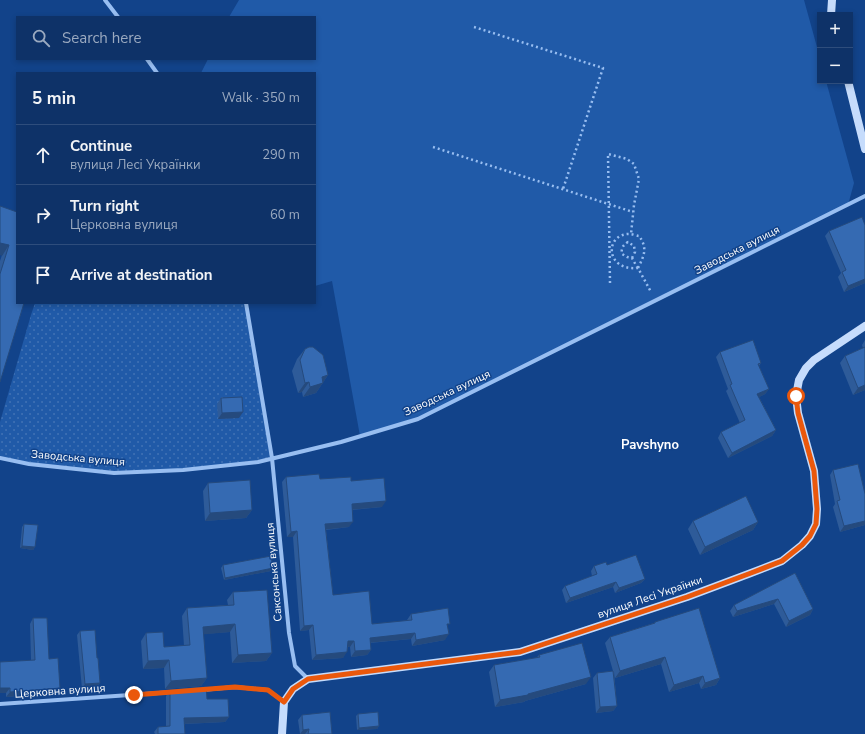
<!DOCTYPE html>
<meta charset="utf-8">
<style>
:root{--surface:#0e3268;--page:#1c3e71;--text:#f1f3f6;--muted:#9baac0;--line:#2e4d7c}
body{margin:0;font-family:"Nunito Sans",sans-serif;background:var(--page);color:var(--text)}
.controls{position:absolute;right:12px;top:12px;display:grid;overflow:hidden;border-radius:0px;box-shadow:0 2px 6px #0003}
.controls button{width:36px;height:36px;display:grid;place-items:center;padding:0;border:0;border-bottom:1px solid var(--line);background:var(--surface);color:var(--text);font:20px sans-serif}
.stop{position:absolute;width:12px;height:12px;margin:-9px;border:3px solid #ea580c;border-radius:50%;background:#fff}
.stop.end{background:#ea580c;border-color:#fff;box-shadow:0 1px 4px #0008}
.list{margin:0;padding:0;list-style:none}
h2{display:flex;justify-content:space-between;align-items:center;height:52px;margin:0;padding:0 16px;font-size:17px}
h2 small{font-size:13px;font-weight:400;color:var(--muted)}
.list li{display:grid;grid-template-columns:26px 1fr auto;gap:12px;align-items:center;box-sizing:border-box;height:60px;padding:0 16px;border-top:1px solid var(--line)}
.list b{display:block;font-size:15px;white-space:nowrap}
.list p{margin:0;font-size:13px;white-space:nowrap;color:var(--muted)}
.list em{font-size:13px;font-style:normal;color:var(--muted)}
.icon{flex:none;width:22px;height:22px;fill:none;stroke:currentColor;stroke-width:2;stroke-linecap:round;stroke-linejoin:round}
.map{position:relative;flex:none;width:865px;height:734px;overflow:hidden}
.search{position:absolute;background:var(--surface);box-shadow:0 2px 6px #0003;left:16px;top:16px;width:300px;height:44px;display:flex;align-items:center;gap:10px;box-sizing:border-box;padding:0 14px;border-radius:0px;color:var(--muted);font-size:15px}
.panel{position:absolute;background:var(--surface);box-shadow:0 2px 6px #0003;left:16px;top:72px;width:300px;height:232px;border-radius:0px}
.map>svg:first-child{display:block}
.grass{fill:url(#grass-dots)}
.park{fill:#205aa8}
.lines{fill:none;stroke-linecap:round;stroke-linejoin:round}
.path{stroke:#98bef1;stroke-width:2.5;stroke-dasharray:2 3;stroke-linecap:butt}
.street{stroke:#98bef1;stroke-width:4}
.secondary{stroke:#c6dcfc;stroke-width:8}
.wall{fill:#2e5b99}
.shaded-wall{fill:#254a7d}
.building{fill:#356ab2;stroke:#254a7d}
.route{stroke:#ea580c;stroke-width:5}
.labels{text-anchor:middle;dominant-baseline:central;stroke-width:3;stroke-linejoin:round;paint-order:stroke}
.street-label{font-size:11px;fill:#fff;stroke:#12438a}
.quarter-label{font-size:13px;font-weight:bold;fill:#fff;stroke:#12438a}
</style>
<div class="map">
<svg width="865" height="734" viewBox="0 0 865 734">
<defs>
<pattern id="grass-dots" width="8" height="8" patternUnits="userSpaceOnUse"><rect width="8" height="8" fill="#205aa8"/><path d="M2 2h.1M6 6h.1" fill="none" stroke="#4173b5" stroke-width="1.8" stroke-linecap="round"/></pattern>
</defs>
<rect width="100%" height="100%" fill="#12438a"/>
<path class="grass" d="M35,303H246L272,458L183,470L114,473L29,464L0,458V422L31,315Z"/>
<path class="park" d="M239,0H804L820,58V81H826L854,183L848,205L418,419L360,436L332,281L315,286V73H201L208,59H315V17H229Z"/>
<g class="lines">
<path class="path" d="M474,27L603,68L563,189
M433,147L633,212
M632,258L635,252L634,246L628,242C623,245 621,248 622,254L627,257L632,258L637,267
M638,268C644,256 648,248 639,236C637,236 633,234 630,234C605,233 604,271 638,268L651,292
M610,283L608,154L627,159L634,164L639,179L634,205L631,234"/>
<path class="street" d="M105,0L118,17
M147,59L157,73
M246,303L272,458L289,633L295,666L308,679
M0,458L29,464L114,473L183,470L258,462L341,442L418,419L865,196
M202,690L235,687L268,690L284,702
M0,704L173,692"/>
<path class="secondary" d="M831,15L832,0
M848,81L865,149
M282,734L284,702L293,689L308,679L520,652L687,597L751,573L782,561L802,545L810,536L816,524L817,509L814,471L798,413L796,396L799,380L806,368L814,360L865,326"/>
</g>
<path class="wall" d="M17,212L0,382V261Z
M865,225V283L844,292L838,277L841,273L825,236L829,231Z
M865,340V390L853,395L840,363L845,356L863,348L862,345Z
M305,349L328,375L316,393L303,397L302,392L298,393L292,371L297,359Z
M720,352L761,363L759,366L769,389L765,394L759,397L776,430L772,436L728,458L718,438L721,432L740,423L726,391L728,389L716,357Z
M221,398L239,418L218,419L217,404Z
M833,470L865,494V525L840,532L833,507L835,504L830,475Z
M286,477L320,479L351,481L382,507L352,510L349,527L326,530L333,595L372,624L408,621L407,620L411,614L448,627L445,640L412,646L411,639L370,643L371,650L367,655L351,657L350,647H348L343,658L312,660L309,630L300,631L293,537H287L282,482Z
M208,483L252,510L246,518L205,521L203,491Z
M693,521L758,522L753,530L700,555L688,529Z
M24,524L35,547L33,550L20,548L22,527Z
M223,565L271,571L224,580L221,568Z
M607,565L645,579L641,583L615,593L613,587L566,603L562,590L565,586L592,576L591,571L594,566Z
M795,573L813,609L810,615L786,627L774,604L733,617L730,611L734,605Z
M233,592L272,653L266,661L232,663L230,632L203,634L207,678L201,686L165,689L164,668L143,669L141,641L146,633L164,647L184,646L182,616L187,608L228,605L227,600Z
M33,618L60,688L57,693L6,697V693H0L31,660L30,624Z
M655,622L720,678L716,685L701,689L699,683L669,692L661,664L615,678L614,672L617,706L613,711L596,713L593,678L597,673L613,671L605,643L610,637L654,623Z
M80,631L97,658L100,683L97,687L82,689L77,635Z
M539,655L586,684L525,701L524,702L495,707L489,672L494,665L536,658Z
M170,690L229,717L225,722L185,724V734H155L154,732L158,727H166V696Z
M358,714L379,726L377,729L357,730L356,716Z
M302,715L332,734H300L298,720Z"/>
<path class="shaded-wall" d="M0,243L9,245L2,256L0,255Z
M865,279V283L844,292L848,286Z
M328,375L316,393L303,397L310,387L322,377Z
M309,382L302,392L298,393L305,383Z
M865,385V390L853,395L858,388Z
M769,389L765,394L754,400L757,394Z
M243,412L239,418L218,419L222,413Z
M776,430L772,436L728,458L732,453Z
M386,501L382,507L348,510L352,504Z
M252,510L246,518L205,521L210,513Z
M865,521V525L840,532L844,526Z
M353,522L349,527L321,530L325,524Z
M758,522L753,530L700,555L705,547Z
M297,531L293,537H287L291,532Z
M22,546L35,547L33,550L20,548Z
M273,568L271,571L224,580L225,578Z
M645,579L641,583L615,593L619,588Z
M616,582L613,587L566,603L570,598Z
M778,599L774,604L733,617L737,611Z
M813,609L810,615L786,627L789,621Z
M235,624L230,632L197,635L203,627Z
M313,625L309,630L300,631L304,626Z
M415,633L411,639L366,643L370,638Z
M449,634L445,640L412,646L416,640Z
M348,641H354L350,647L344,646Z
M371,650L367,655L351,657L355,651Z
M347,652L343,658L312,660L316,655Z
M272,653L266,661L232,663L238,655Z
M665,657L661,664L615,678L620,671Z
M169,660L164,668L143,669L148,661Z
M703,676L699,683L669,692L674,685Z
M591,677L586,684L525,701L524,702L495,707L500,700L528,694Z
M207,678L201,686L165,689L171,681Z
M720,678L716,685L701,689L705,683Z
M100,683L97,687L82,689L85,684Z
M0,688H10L6,693H0Z
M60,688L57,693L6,697L10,692Z
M617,706L613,711L596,713L600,707Z
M229,717L225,722L181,724L184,718Z
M379,726L377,729L357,730L359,728Z
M309,729L305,734H300L303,730Z"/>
<path class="building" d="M0,206L17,212V303H24L0,382V274L9,245L0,243Z
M862,217L865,225V279L848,286L842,272L846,270L829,231Z
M753,340L761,363L758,364L769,389L757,394L776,430L732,453L721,432L745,420L730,385L732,384L720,352Z
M309,347H313L323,355L328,375L322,377L323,383L310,387L309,382L305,383L300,360L305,349Z
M865,347V385L858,388L845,356Z
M242,397L243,412L222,413L221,398Z
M858,464L865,494V521L844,526L837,501L840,500L833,470Z
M319,474L320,479L351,477V481L384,478L386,501L352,504L353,522L325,524L333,595L369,591L372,624L412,620L411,614L448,608L450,624H447L449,634L416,640L415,633L370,638L371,650L355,651L354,641H348L347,652L316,655L313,625L304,626L297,531L291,532L286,477Z
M250,480L252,510L210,513L208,483Z
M746,496L758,522L705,547L693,521Z
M24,524L38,525L35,547L22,546Z
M636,555L645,579L619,588L616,582L570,598L565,586L597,574L594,566L606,562L607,565Z
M271,556L273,568L225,578L223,565Z
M795,573L813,609L789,621L778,599L737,611L734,605Z
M267,590L272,653L238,655L235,624L203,627L207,678L171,681L169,660L148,661L146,633L163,632L164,647L190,645L187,608L234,605L233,592Z
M699,608L720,678L705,683L703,676L674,685L665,657L620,671L610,637L655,623V622Z
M33,618H47L49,659L58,658L60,688L10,692V688H0V662L35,660Z
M95,630L97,658H98L100,683L85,684L80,631Z
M582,643L591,677L528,694V695L500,700L494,665L540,657L539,655Z
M613,671L617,706L600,707L597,673Z
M206,687L207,699H228L229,717L184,718L185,734H158V727L170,726V690Z
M330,712L332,734H308L309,729L303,730L302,715Z
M378,712L379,726L359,728L358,714Z"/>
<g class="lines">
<path class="route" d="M134,695L235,687L268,690L284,702L293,689L308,679L520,652L687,597L751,573L782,561L802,545L810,536L816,524L817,509L814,471L798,413L796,396"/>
</g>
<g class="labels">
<g class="street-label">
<text transform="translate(737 250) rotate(-27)">Заводська вулиця</text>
<text transform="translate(447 393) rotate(-25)">Заводська вулиця</text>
<text transform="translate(78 458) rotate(5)">Заводська вулиця</text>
<text transform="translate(274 572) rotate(-95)">Саксонська вулиця</text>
<text transform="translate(650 597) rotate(-19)">вулиця Лесі Українки</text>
<text transform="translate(60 691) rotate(-4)">Церковна вулиця</text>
</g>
<g class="quarter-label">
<text x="650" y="445">Pavshyno</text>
</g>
</g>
</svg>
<div class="controls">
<button>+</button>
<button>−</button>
</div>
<div class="stop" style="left:796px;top:396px"></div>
<div class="stop end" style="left:134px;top:695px"></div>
<div class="search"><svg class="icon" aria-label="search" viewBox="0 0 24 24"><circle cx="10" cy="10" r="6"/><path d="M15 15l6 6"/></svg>Search here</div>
<section class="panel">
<h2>5 min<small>Walk · 350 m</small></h2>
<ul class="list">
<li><svg class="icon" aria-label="ahead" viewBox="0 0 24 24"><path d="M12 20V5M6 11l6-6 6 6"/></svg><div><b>Continue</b><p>вулиця Лесі Українки</p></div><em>290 m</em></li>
<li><svg class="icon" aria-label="right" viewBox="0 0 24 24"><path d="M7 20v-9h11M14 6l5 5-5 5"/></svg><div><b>Turn right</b><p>Церковна вулиця</p></div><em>60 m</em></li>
<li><svg class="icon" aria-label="arrive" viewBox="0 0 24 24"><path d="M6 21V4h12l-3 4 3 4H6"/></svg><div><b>Arrive at destination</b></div></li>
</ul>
</section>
</div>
